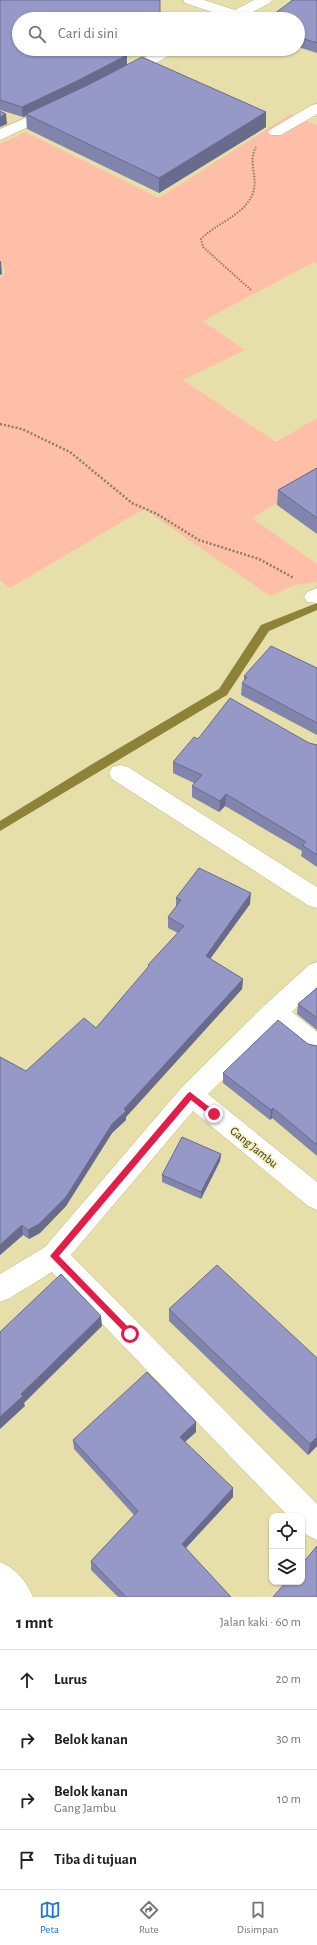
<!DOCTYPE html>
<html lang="id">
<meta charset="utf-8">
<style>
:root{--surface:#fff;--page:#f2f2f2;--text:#202124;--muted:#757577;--line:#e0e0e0;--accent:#1a73e8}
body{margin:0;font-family:"Alegreya Sans",sans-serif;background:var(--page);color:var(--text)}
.controls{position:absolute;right:12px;bottom:12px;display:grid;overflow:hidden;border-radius:8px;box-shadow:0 1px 3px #0004}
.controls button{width:36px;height:36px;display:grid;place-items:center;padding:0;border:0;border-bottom:1px solid var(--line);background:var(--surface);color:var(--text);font:20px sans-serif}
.stop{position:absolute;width:12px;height:12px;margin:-9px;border:3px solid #e11d48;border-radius:50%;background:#fff}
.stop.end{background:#e11d48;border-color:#fff;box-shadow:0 1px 4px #0008}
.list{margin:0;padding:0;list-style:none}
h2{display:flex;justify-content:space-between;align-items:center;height:52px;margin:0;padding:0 16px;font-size:17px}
h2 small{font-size:13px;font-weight:400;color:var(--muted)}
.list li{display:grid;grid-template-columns:26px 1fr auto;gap:12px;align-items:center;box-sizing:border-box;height:60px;padding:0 16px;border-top:1px solid var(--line)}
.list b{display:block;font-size:15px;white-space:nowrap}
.list p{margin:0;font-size:13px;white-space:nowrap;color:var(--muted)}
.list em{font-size:13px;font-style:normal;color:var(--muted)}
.icon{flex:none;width:22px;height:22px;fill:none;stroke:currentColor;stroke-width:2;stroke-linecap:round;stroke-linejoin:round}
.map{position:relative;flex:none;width:317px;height:1597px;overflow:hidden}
.search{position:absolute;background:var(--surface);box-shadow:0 1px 3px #0004;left:12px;right:12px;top:12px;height:44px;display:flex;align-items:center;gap:10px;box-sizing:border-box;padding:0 14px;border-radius:22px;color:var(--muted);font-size:15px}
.sheet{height:292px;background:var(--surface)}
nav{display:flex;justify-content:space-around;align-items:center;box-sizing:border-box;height:56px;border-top:1px solid var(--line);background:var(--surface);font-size:11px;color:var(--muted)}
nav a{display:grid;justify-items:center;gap:2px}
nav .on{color:var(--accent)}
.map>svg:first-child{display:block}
.green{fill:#febea7}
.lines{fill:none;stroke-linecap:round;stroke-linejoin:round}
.stream{fill:#8d8237;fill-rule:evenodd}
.street-casing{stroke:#beb783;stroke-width:1}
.path-far1{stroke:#87825f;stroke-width:2;stroke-dasharray:1.5 1.5;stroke-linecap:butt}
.path{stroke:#87825f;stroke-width:2.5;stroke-dasharray:2 2;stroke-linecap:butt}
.street{fill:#fff;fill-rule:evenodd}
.wall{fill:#8184ac}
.shaded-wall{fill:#696b8c}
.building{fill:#9699c8;stroke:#696b8c}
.route{fill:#e11d48}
.labels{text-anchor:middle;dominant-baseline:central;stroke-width:3;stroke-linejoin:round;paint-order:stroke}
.street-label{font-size:12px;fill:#37341f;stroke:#f3ecb7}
</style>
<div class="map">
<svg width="317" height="1597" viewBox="0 0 317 1597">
<rect width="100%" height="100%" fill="#e6dfaa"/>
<path class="green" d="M291,114L317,125V264L314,262L203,321L245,350L183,380L276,442L317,418V480L252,518L317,564V582L295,585L270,596L144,509L10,588L0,580V278L3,276L5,270L0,259V144L25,132L159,198Z"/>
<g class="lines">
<path class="stream" d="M317,603V610L269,631L227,695L0,831V821L94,763L219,689L261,625Z"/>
<g class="street-casing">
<path id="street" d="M183,0H204L235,10L254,0H272L270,3L239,19H221L224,16L185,3Z
M160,49H178L176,52L128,78H118L116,75L118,72Z
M317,104V114L281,135H271L268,132L271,129L312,105Z
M53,106L58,107L60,110L58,113L0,140V129Z
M317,588V603L307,602L304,597L307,592Z
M120,765L128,767L317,887V908L309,906L112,779L109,773L112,767Z
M317,962V987L292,1012L317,1032V1057L308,1053L276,1028L208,1094L317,1182V1210L308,1206L193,1111L71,1255L317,1504V1540L307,1535L302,1531V1516H288L52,1272L10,1298L0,1302V1274L45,1247L182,1087L265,1005L309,965Z
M0,1562C16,1568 27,1582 33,1597H0Z"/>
</g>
<path class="path-far1" d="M251,290L203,247L201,239C217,222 249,214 254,189C257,175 248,161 256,147"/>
<path class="path" d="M0,424L22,429L70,452L132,503L157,514L199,540L259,559L294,578"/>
<use href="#street" class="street"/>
</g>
<path class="wall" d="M0,0L19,19L127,55V65L266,112V127L159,193L27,129L26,116L23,117L0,110Z
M290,0H317V53L298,47V19L292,1Z
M317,468V534L277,505L278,490Z
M317,668V735L241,695L242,683L244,681V676Z
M198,739L309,743L317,745V867L301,856L302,851L225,806L219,812L192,797V786L194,783L173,773V762Z
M176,898L250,904L210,959L243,979L242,989L126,1117V1120L112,1133L66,1206L40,1233L29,1239L23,1235L0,1255V1057L26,1071L96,1028L148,968V965L178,933L168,928V917L176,907Z
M317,988V1030L297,1014L298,1004Z
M308,1044L317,1046V1156L272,1118L270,1120L223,1083V1073Z
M221,1154L220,1161L201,1199L162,1182V1175Z
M169,1309L317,1358V1446L308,1455L169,1321Z
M196,1422V1432L185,1442L233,1497L185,1549L231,1597H118L91,1570V1561L134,1515L74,1449L73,1440Z"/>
<path class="shaded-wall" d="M127,55V65L77,92L26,114V116L23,117L22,107Z
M266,112V127L159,193V178Z
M6,114L7,124L0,127V117Z
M0,261H1L2,274L0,275Z
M226,794L225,806L219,812L220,801Z
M251,893L250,904L205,966L206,956Z
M243,979L242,989L126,1117V1120L112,1133L66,1206L40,1233L29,1239L28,1230L124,1109Z
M273,1108L272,1118L270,1120L271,1110Z
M221,1154L220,1161L201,1199V1192Z
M22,1225L23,1235L0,1255V1245Z
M101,1316L102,1326L24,1403L25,1406L0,1429V1417L21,1394Z
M196,1422V1432L180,1446V1437Z
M317,1437V1446L308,1455L310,1444Z
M233,1488V1497L181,1553L182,1544Z"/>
<path class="building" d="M0,0H160V19H19V49H113L127,55L77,81L22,107L0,100Z
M293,0H317V43L298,37V19H267Z
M142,57L266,112L159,178L26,114L88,85Z
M0,111L6,114L0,117Z
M317,468V518L278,490Z
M271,646L317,668V723L242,683L247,677L244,676Z
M230,698L309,743L317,745V855L302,845L306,842L226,794L220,801L192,786L202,775L173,762L194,737L198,739Z
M199,868L251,893L206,956L243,979L124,1109L126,1111L112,1124L66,1197L39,1224L28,1230L22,1225L0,1245V1057L26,1071L84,1018L96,1028L149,966L148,965L184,926L168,917L181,900L176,898Z
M317,988V1018L298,1004Z
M278,1020L308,1044L317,1046V1145L273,1108L271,1110L223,1073Z
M182,1137L221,1154L201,1192L162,1175Z
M217,1265L317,1358V1437L310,1444L169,1309Z
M61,1274L101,1316L21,1394L23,1396L0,1417V1332Z
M147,1372L196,1422L180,1437L233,1488L182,1544L231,1597H126L91,1561L138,1511L73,1440Z
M317,1546V1597H273L286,1582H302V1564Z"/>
<path class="route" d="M190,1092L216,1112V1116H211L191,1100L59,1256L133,1332V1337L130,1338L50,1256L188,1093Z"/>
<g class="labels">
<g class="street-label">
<text transform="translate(254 1147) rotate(39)">Gang Jambu</text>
</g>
</g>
</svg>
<div class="controls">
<button><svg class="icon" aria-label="locate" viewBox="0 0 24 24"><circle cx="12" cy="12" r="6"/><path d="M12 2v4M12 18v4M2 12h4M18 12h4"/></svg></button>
<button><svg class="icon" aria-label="layers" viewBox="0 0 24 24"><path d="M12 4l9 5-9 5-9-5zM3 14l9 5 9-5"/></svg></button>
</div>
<div class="stop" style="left:130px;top:1334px"></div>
<div class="stop end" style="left:214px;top:1114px"></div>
<div class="search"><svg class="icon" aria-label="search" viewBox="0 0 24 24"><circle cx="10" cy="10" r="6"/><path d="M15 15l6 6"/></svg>Cari di sini</div>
</div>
<section class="sheet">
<h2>1 mnt<small>Jalan kaki · 60 m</small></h2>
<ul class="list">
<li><svg class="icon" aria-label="ahead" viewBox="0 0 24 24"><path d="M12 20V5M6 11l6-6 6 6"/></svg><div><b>Lurus</b></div><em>20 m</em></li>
<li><svg class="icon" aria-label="right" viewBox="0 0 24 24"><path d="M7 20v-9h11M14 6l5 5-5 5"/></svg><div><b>Belok kanan</b></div><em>30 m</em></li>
<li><svg class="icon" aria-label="right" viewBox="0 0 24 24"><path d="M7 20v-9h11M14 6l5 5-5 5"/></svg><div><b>Belok kanan</b><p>Gang Jambu</p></div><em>10 m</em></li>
<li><svg class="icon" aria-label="arrive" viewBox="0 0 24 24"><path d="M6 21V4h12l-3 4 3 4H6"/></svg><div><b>Tiba di tujuan</b></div></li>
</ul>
</section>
<nav>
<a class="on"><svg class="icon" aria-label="map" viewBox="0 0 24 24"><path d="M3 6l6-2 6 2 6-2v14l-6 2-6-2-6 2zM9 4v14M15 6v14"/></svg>Peta</a>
<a><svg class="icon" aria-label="directions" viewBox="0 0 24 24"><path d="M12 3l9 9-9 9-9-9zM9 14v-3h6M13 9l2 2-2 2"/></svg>Rute</a>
<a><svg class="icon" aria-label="saved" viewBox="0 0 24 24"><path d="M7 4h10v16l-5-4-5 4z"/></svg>Disimpan</a>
</nav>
